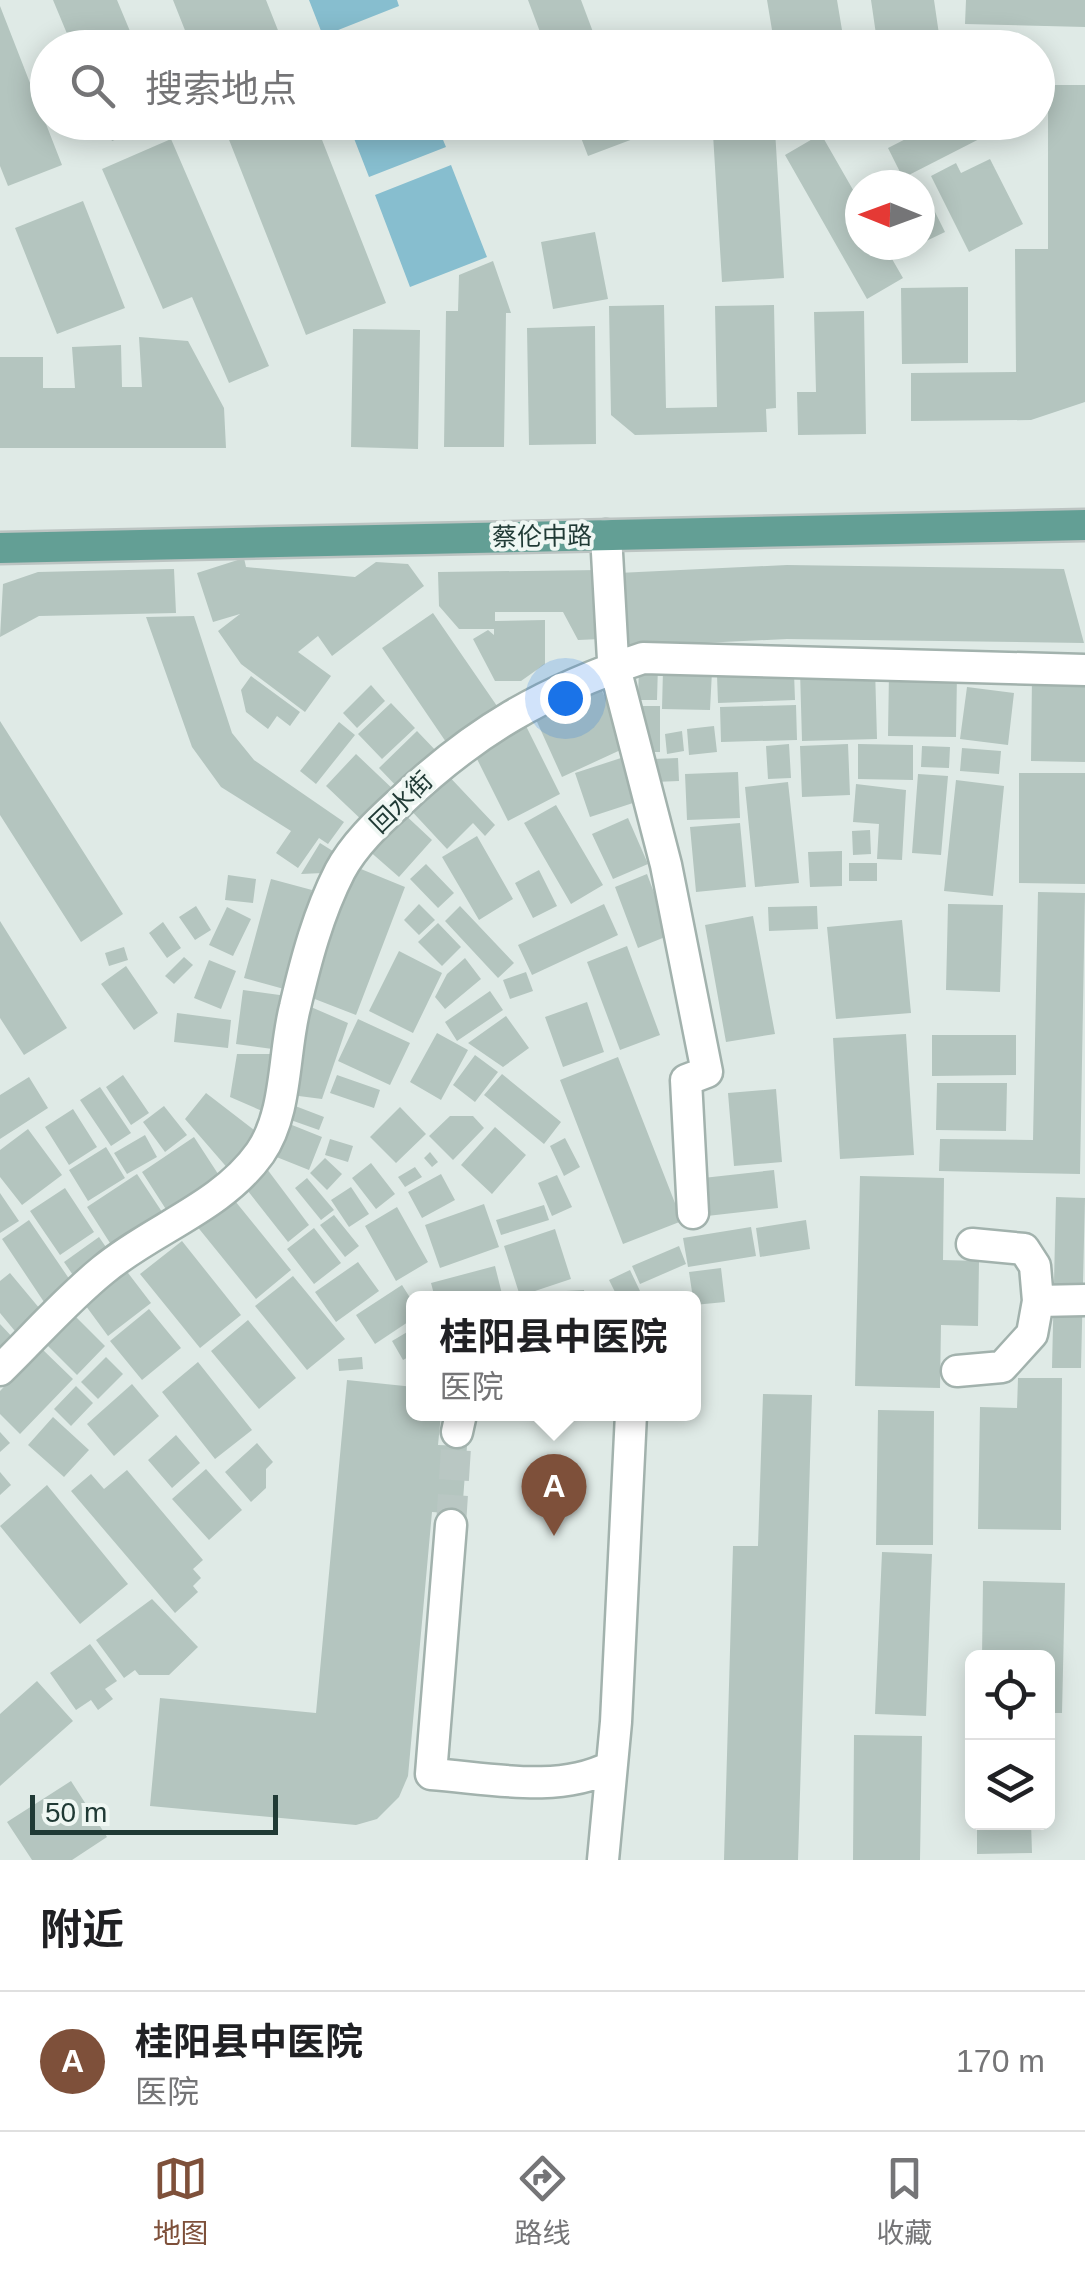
<!DOCTYPE html>
<html lang="zh">
<meta charset="utf-8">
<style>
:root{--surface:#fff;--page:#f6f6f6;--text:#202124;--muted:#757577;--line:#e0e0e0;--accent:#7e503a}
body{margin:0;font-family:Helvetica,"Noto Sans SC",sans-serif;background:var(--page);color:var(--text)}
.controls{position:absolute;right:30px;bottom:30px;display:grid;overflow:hidden;border-radius:15px;box-shadow:0 5px 25px #0003}
.controls button{width:90px;height:90px;display:grid;place-items:center;padding:0;border:0;border-bottom:2px solid var(--line);background:var(--surface);color:var(--text);font:50px sans-serif}
.compass{position:absolute;left:845px;top:170px;width:90px;height:90px;border-radius:50%;background:var(--surface);box-shadow:0 5px 25px #0003;rotate:271deg}
.scale{position:absolute;left:30px;bottom:25px;width:248px;box-sizing:border-box;padding-left:10px;border:5px solid #203a35;border-top:0;font-size:28px;line-height:35px;white-space:nowrap;color:#203a35;-webkit-text-stroke:8px #eff7f3;paint-order:stroke}
.you{position:absolute;left:565px;top:698px;width:35px;height:35px;margin:-25px;border:8px solid #fff;border-radius:50%;background:#1a73e8;box-shadow:0 0 0 15px #1a73e833}
.badge{display:grid;place-items:center;width:65px;height:65px;border-radius:50%;background:var(--accent);color:#fff;font-size:32px;font-weight:700}
.pin{position:absolute;translate:-50% -82px;filter:drop-shadow(0 2px 5px #0008)}
.pin::after{content:'';position:absolute;top:52px;width:35px;height:30px;background:inherit;clip-path:polygon(0 0,100% 0,50% 100%)}
.popup{position:absolute;left:406px;top:1291px;width:295px;height:130px;box-sizing:border-box;display:grid;place-content:center;border-radius:15px;background:var(--surface);filter:drop-shadow(0 2px 8px #0005);font-size:32px;white-space:nowrap;color:var(--muted)}
.popup b{font-size:38px;color:var(--text)}
.popup::after{content:'';position:absolute;left:50%;top:100%;margin-left:-20px;border:20px solid transparent;border-top-color:var(--surface)}
.list{margin:0;padding:0;list-style:none}
h2{display:flex;justify-content:space-between;align-items:center;height:130px;margin:0;padding:0 40px;font-size:42px}
h2 small{font-size:32px;font-weight:400;color:var(--muted)}
.list li{display:grid;grid-template-columns:65px 1fr auto;gap:30px;align-items:center;box-sizing:border-box;height:140px;padding:0 40px;border-top:2px solid var(--line)}
.list b{display:block;font-size:38px;white-space:nowrap}
.list p{margin:0;font-size:32px;white-space:nowrap;color:var(--muted)}
.list em{font-size:32px;font-style:normal;color:var(--muted)}
.icon{flex:none;width:55px;height:55px;fill:none;stroke:currentColor;stroke-width:2;stroke-linecap:round;stroke-linejoin:round}
.map{position:relative;flex:none;width:1085px;height:1860px;overflow:hidden}
.search{position:absolute;background:var(--surface);box-shadow:0 5px 25px #0003;left:30px;right:30px;top:30px;height:110px;display:flex;align-items:center;gap:25px;box-sizing:border-box;padding:0 35px;border-radius:55px;color:var(--muted);font-size:38px}
.sheet{height:270px;background:var(--surface)}
nav{display:flex;justify-content:space-around;align-items:center;box-sizing:border-box;height:140px;border-top:2px solid var(--line);background:var(--surface);font-size:28px;color:var(--muted)}
nav a{display:grid;justify-items:center;gap:5px}
nav .on{color:var(--accent)}
.map>svg:first-child{display:block}
.water{fill:#87becf}
.building{fill:#b4c5bf}
.lines{fill:none;stroke-linecap:round;stroke-linejoin:round}
.minor-tunnel{stroke:#b9c7c3;stroke-width:30;stroke-dasharray:30 15;stroke-linecap:butt}
.minor-casing{stroke:#a2b2ad;stroke-width:35}
.major-casing{stroke:#bcc4c2;stroke-width:35}
.minor{stroke:#fff;stroke-width:30}
.major{stroke:#639f95;stroke-width:30}
.labels{text-anchor:middle;dominant-baseline:central;stroke-width:8;stroke-linejoin:round;paint-order:stroke}
.street-label{font-size:25px;fill:#203a35;stroke:#eff7f3}
</style>
<div class="map">
<svg width="1085" height="1860" viewBox="0 0 1085 1860">
<rect width="100%" height="100%" fill="#dfeae6"/>
<path class="water" d="M309,0H397L399,6L323,36Z
M348,123H436L446,147L369,177Z
M451,165L487,257L410,287L375,195Z"/>
<path class="building" d="M53,0H117L137,48H73Z
M173,0H266L285,48H192Z
M528,0H581L599,48H546Z
M767,0H837L845,48H775Z
M871,0H934L941,48H878Z
M966,0H1085V27L965,24Z
M0,6L62,165L8,186L0,166Z
M1048,85H1085V402L1031,420L911,421V373L1016,372L1015,249H1048Z
M222,122H315L386,303L306,335Z
M575,122H627L633,139L588,156Z
M864,122H900L870,136Z
M939,122H988L993,132L903,178L888,148Z
M104,123H156L112,141Z
M775,130L784,278L722,282L713,134Z
M821,134L860,202V245H884L903,278L867,299L785,155Z
M171,139L269,366L229,383L192,297L163,309L102,169Z
M990,159L1023,224L969,252L931,176L956,163L961,173Z
M924,190L945,232L920,244V192Z
M83,201L125,308L57,334L15,228Z
M595,232L608,299L553,309L541,242Z
M493,261L511,313H506L504,447H444L446,311H458L459,275Z
M968,287V363L902,364L901,288Z
M664,305L666,408L717,407L715,306L774,305L776,408L766,409L767,432L635,435L611,415L609,306Z
M864,311L866,434L798,435L797,392H816L814,312Z
M595,326L596,444L529,445L527,328Z
M353,329L420,330L418,449L351,447Z
M139,337L188,341L224,408L226,448H0V357H43V388H75L72,347L121,345L122,387H142Z
M244,558L246,567L355,577L376,562L408,564L424,586L332,656L318,636L298,652L331,676L305,712L241,664L218,631L240,614L213,622L197,573Z
M787,565L1064,569L1084,643L787,639L621,647L618,573Z
M174,569L176,613L39,616L0,637L3,584L38,572Z
M600,570L601,639L578,640L563,612H495V621L545,620V664L521,681H495L473,639L488,630L494,635V629H459L439,606L438,572Z
M433,613L497,706L446,742L382,648Z
M194,616L232,733L254,760L344,822L328,844L319,838L298,868L276,853L291,831L221,787L192,747L146,617Z
M639,664L658,665L657,700H638Z
M875,668L877,739L802,741L800,671Z
M663,670L712,671L710,710L662,709Z
M889,672L957,673L956,737L888,736Z
M794,673L795,700L718,703L717,675Z
M251,676L300,712L290,726L277,716L268,729L246,712L241,690Z
M1032,676L1085,677V762L1031,761Z
M598,682L627,747L562,777L533,713Z
M371,685L385,701L357,728L343,713Z
M967,687L1014,693L1008,745L960,739Z
M391,703L415,728L382,759L358,734Z
M796,705L797,740L721,742L720,707Z
M640,706H660V752H646Z
M523,720L560,794L508,821L471,747Z
M0,721L123,914L81,942L0,815Z
M339,722L355,735L316,784L300,771Z
M714,726L717,752L689,755L687,729Z
M417,731L439,754L401,791L379,768Z
M682,731L684,751L667,754L665,734Z
M789,744L791,778L768,779L766,746Z
M848,744L850,795L802,797L800,746Z
M858,744L913,745V780L858,779Z
M922,746L950,747L949,768L921,767Z
M962,748L1001,751L999,774L960,771Z
M356,754L396,792L366,824L326,786Z
M621,758L636,802L590,817L575,773Z
M678,758L679,781L654,782L653,759Z
M443,770L495,825L485,836L473,823L447,849L406,805Z
M738,772L740,818L687,820L685,774Z
M1019,773H1085V884L1019,883Z
M918,774L948,776L941,855L912,853Z
M956,780L1004,786L993,896L944,891Z
M788,782L799,883L755,887L745,787Z
M856,784L906,790L902,860L877,859L879,824L853,822Z
M556,805L603,885L571,904L524,823Z
M401,811L432,840L399,877L367,849Z
M628,818L648,864L613,879L592,834Z
M740,823L746,887L696,892L690,827Z
M870,830L871,854L853,855L852,831Z
M477,836L513,899L479,920L442,857Z
M320,843L336,853L323,873L301,874Z
M842,851V886L810,887L808,852Z
M849,863H877V881H849Z
M426,864L454,893L438,908L410,879Z
M356,867L405,887L356,1015L307,996Z
M539,870L557,906L533,918L515,883Z
M647,874L670,935L638,948L615,887Z
M228,875L256,879L253,903L225,900Z
M271,879L312,890L284,989L244,978Z
M1038,892L1085,893L1080,1174L939,1171L940,1139L1033,1140Z
M419,904L435,920L419,935L404,920Z
M604,904L618,935L532,975L518,945Z
M948,904L1003,905L1000,992L946,990Z
M196,906L211,930L195,940L179,917Z
M460,906L514,963L498,978L445,921Z
M817,906L818,929L769,931L768,907Z
M227,907L251,919L233,956L209,945Z
M753,916L775,1034L726,1042L705,925Z
M902,920L911,1013L836,1019L827,927Z
M0,921L67,1028L24,1055L0,1018Z
M163,922L181,948L167,958L149,933Z
M438,923L461,947L442,966L418,942Z
M627,946L660,1035L620,1050L587,962Z
M124,947L128,960L109,966L105,953Z
M399,951L442,973L413,1033L369,1011Z
M184,957L193,965L174,984L165,976Z
M465,958L481,979L445,1009L435,997L447,974Z
M209,960L236,971L221,1009L194,998Z
M126,966L158,1013L134,1030L101,984Z
M526,972L533,991L510,999L503,980Z
M243,990L287,996L280,1050L236,1044Z
M490,991L503,1010L457,1041L445,1022Z
M587,1002L604,1052L563,1067L545,1017Z
M304,1004L348,1023L322,1099L291,1095Z
M177,1013L231,1020L228,1048L174,1042Z
M506,1016L529,1048L503,1067L468,1043Z
M358,1019L410,1043L390,1085L338,1061Z
M437,1033L468,1050L441,1100L410,1082Z
M906,1034L914,1155L840,1159L833,1038Z
M932,1035H1016V1075L932,1076Z
M237,1054H279L269,1114L230,1097Z
M475,1055L498,1072L475,1102L453,1085Z
M618,1057L682,1221L623,1244L560,1080Z
M502,1074L561,1122L544,1144L484,1095Z
M123,1075L149,1113L131,1125L106,1087Z
M337,1075L380,1090L374,1108L330,1093Z
M29,1077L48,1108L0,1139V1095Z
M937,1083H1007L1006,1131L936,1130Z
M100,1087L131,1133L111,1146L80,1100Z
M776,1089L782,1162L734,1166L728,1093Z
M206,1093L258,1133L230,1171L185,1119Z
M290,1104L324,1117L319,1130L285,1118Z
M164,1106L187,1135L165,1152L143,1122Z
M400,1107L426,1134L396,1163L370,1137Z
M73,1109L97,1147L69,1165L45,1127Z
M450,1116H473L484,1128L453,1160L429,1136Z
M282,1121L322,1137L309,1170L269,1154Z
M495,1127L526,1155L492,1194L461,1165Z
M28,1129L62,1175L22,1205L0,1177V1150Z
M145,1135L157,1157L127,1174L114,1153Z
M194,1137L222,1180L169,1214L142,1172Z
M565,1138L580,1167L564,1176L550,1146Z
M330,1139L353,1146L348,1162L325,1155Z
M106,1147L125,1178L88,1201L69,1170Z
M430,1152L438,1162L432,1167L424,1158Z
M325,1158L342,1174L327,1190L310,1173Z
M371,1163L395,1194L376,1209L352,1178Z
M415,1167L422,1177L405,1187L398,1177Z
M267,1169L309,1225L288,1242L244,1186Z
M774,1170L778,1208L707,1216L703,1178Z
M137,1174L168,1221L117,1254L87,1207Z
M441,1174L455,1200L422,1218L408,1192Z
M557,1175L572,1207L552,1216L538,1183Z
M860,1176L944,1178L943,1260L979,1261L978,1326L941,1325L940,1388L855,1386Z
M307,1178L334,1210L321,1220L295,1188Z
M351,1187L369,1214L349,1227L331,1200Z
M65,1188L94,1232L60,1255L30,1211Z
M0,1193L19,1221L0,1233Z
M231,1196L291,1270L256,1299L196,1225Z
M1056,1197L1085,1198L1081,1368H1052Z
M484,1204L499,1247L440,1268L425,1225Z
M544,1205L549,1220L501,1235L496,1220Z
M397,1207L428,1262L396,1281L365,1226Z
M334,1215L359,1246L345,1257L320,1225Z
M29,1220L72,1283L44,1302L2,1239Z
M806,1220L810,1249L760,1257L756,1228Z
M751,1227L756,1256L688,1267L683,1238Z
M314,1228L341,1263L314,1284L287,1249Z
M555,1229L571,1279L520,1296L504,1246Z
M99,1237L112,1256L77,1281L64,1262Z
M182,1241L241,1315L200,1348L140,1274Z
M679,1246L686,1264L640,1284L632,1266Z
M358,1262L379,1291L336,1322L315,1292Z
M495,1266L503,1298H435L431,1283Z
M721,1268L725,1302L694,1305L689,1272Z
M125,1269L151,1303L108,1336L83,1302Z
M630,1270L640,1291L618,1298L609,1280Z
M10,1273L45,1315L19,1336L0,1313V1281Z
M293,1276L345,1339L307,1370L255,1306Z
M402,1285L414,1304V1318L375,1344L356,1315Z
M584,1290L585,1298H549L548,1292Z
M149,1309L181,1348L142,1380L110,1341Z
M73,1314L105,1346L77,1375L44,1342Z
M248,1320L296,1378L259,1409L211,1351Z
M0,1324L15,1340L0,1355Z
M414,1328V1354L403,1360L392,1341Z
M41,1348L73,1379L20,1434L0,1414V1391Z
M106,1357L123,1374L98,1399L81,1382Z
M362,1357L363,1369L339,1371L338,1359Z
M198,1362L252,1430L215,1459L162,1392Z
M1018,1378H1062L1061,1530L978,1529L980,1407L1017,1408Z
M347,1380L414,1387V1414H441L438,1445L467,1446L462,1514L432,1512L408,1776L399,1797L377,1819L356,1825L150,1806L160,1698L316,1713Z
M132,1384L159,1416L114,1456L87,1424Z
M76,1386L93,1403L71,1426L54,1409Z
M763,1394L812,1395L798,1860H724L733,1546H758Z
M878,1410L934,1411L933,1545H876Z
M53,1417L89,1450L64,1477L28,1445Z
M0,1432L10,1443L0,1452Z
M176,1435L200,1463L172,1488L148,1460Z
M257,1443L273,1462L266,1469V1488L251,1502L225,1472Z
M206,1469L242,1510L209,1540L172,1499Z
M127,1470L203,1560L193,1569L201,1578L193,1586L198,1592L175,1613L71,1491L91,1474L104,1489Z
M0,1472L11,1485L0,1495Z
M47,1485L128,1584L80,1624L0,1526Z
M882,1552L932,1554L926,1716L875,1714Z
M983,1581L1065,1583L1062,1713H1048V1658H982Z
M152,1599L198,1647L169,1675H139L135,1670L124,1678L96,1640Z
M90,1644L117,1681L105,1689L113,1699L98,1710L91,1700L76,1710L50,1673Z
M37,1681L73,1721L0,1786V1714Z
M854,1735L922,1736L920,1860H853Z
M71,1781L107,1837L72,1860H32L7,1822Z
M977,1822H1031L1032,1853L977,1854Z"/>
<g class="lines">
<path class="minor-tunnel" d="M451,1525L457,1432"/>
<g class="minor-casing">
<path id="minor" d="M606,535L613,660L666,865L707,1072L686,1080L693,1213
M972,1244L1024,1249L1035,1266L1038,1301
M0,1370C34,1337 66,1300 103,1270C152,1229 222,1207 260,1153C288,1113 283,1053 295,1007C306,960 318,914 340,871C354,845 377,823 399,803C474,731 544,691 643,658L1085,670
M957,1371L1002,1367L1032,1334L1038,1301L1085,1300
M457,1432L461,1414
M451,1525L431,1774C488,1778 558,1794 610,1767
M603,1860L616,1722L631,1414"/>
</g>
<g class="major-casing">
<path id="major" d="M0,548L1085,525"/>
</g>
<use href="#minor" class="minor"/>
<use href="#major" class="major"/>
</g>
<g class="labels">
<g class="street-label">
<text transform="translate(542 536) rotate(-1)">蔡伦中路</text>
<text transform="translate(401 802) rotate(-44)">回水街</text>
</g>
</g>
</svg>
<div class="controls">
<button><svg class="icon" aria-label="locate" viewBox="0 0 24 24"><circle cx="12" cy="12" r="6"/><path d="M12 2v4M12 18v4M2 12h4M18 12h4"/></svg></button>
<button><svg class="icon" aria-label="layers" viewBox="0 0 24 24"><path d="M12 4l9 5-9 5-9-5zM3 14l9 5 9-5"/></svg></button>
</div>
<svg class="compass" viewBox="-18 -18 36 36"><path d="M0-13l5 13h-10z" fill="#e53935"/><path d="M0 13l5-13h-10z" fill="#757577"/></svg>
<div class="scale">50 m</div>
<div class="you"></div>
<div class="pin badge" style="left:554px;top:1536px">A</div>
<div class="popup"><b>桂阳县中医院</b>医院</div>
<div class="search"><svg class="icon" aria-label="search" viewBox="0 0 24 24"><circle cx="10" cy="10" r="6"/><path d="M15 15l6 6"/></svg>搜索地点</div>
</div>
<section class="sheet">
<h2>附近<small></small></h2>
<ul class="list">
<li><span class="badge">A</span><div><b>桂阳县中医院</b><p>医院</p></div><em>170 m</em></li>
</ul>
</section>
<nav>
<a class="on"><svg class="icon" aria-label="map" viewBox="0 0 24 24"><path d="M3 6l6-2 6 2 6-2v14l-6 2-6-2-6 2zM9 4v14M15 6v14"/></svg>地图</a>
<a><svg class="icon" aria-label="directions" viewBox="0 0 24 24"><path d="M12 3l9 9-9 9-9-9zM9 14v-3h6M13 9l2 2-2 2"/></svg>路线</a>
<a><svg class="icon" aria-label="saved" viewBox="0 0 24 24"><path d="M7 4h10v16l-5-4-5 4z"/></svg>收藏</a>
</nav>
